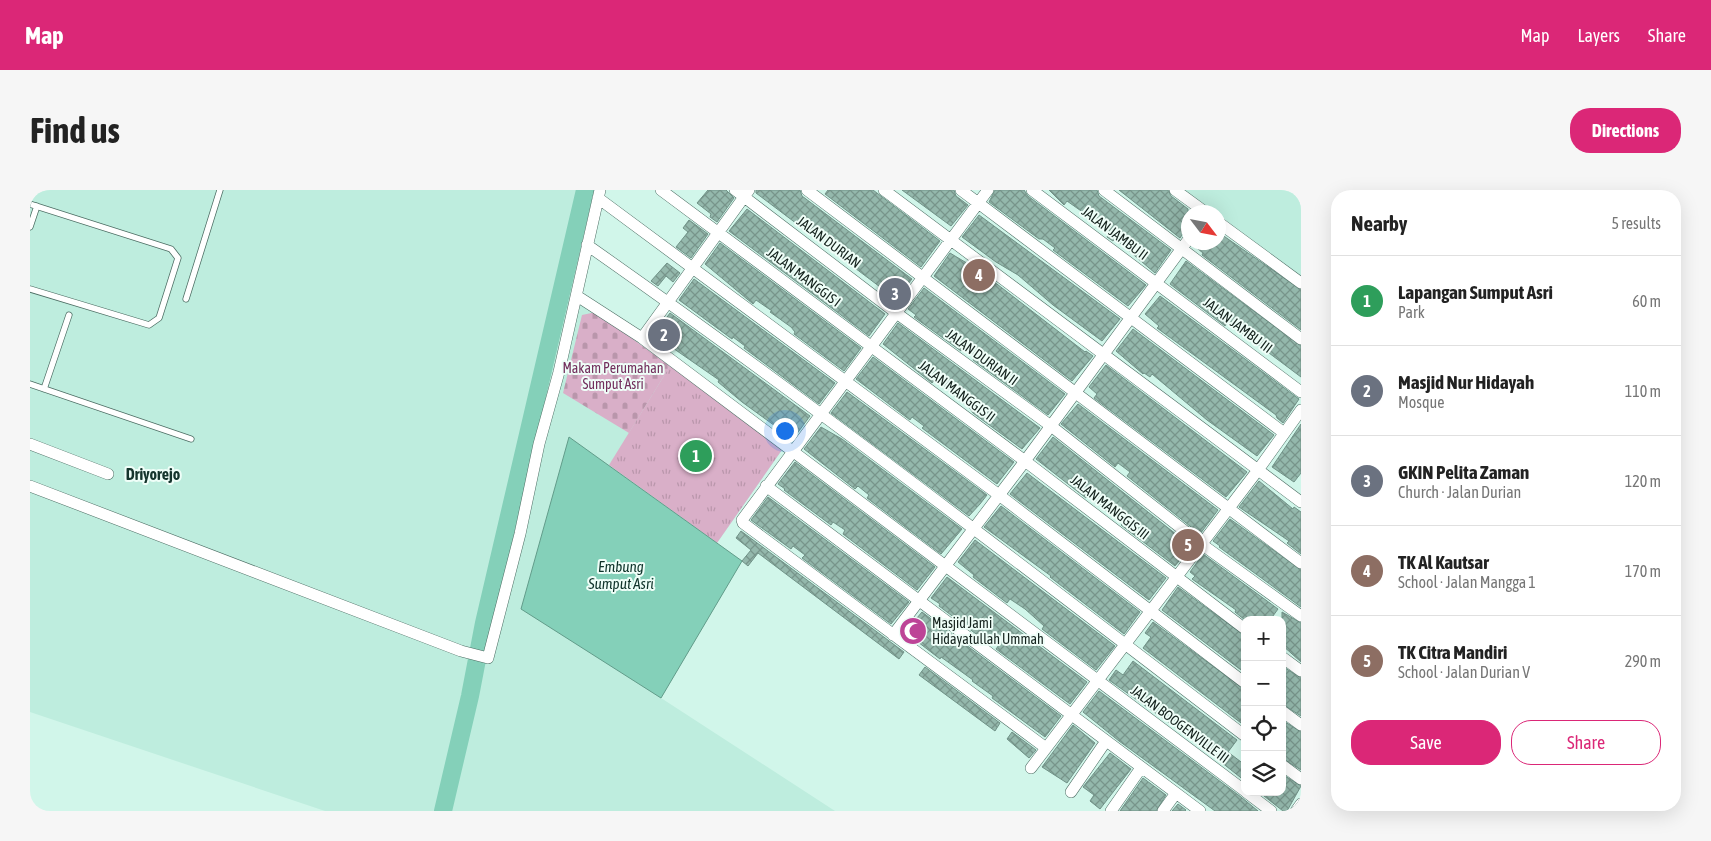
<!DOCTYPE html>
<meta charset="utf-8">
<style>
:root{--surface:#fff;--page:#f6f6f6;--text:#222;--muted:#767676;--line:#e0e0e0;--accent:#db2777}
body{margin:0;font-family:"Asap Condensed",sans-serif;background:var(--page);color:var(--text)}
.controls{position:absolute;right:15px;bottom:15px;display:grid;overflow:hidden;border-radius:10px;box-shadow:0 5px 20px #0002}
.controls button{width:45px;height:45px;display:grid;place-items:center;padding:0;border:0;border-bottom:1px solid var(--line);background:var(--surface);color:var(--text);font:25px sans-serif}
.compass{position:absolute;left:1151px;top:15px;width:45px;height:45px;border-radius:50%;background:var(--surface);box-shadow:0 5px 20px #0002;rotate:122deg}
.you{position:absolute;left:754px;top:240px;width:18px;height:18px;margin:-12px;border:4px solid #fff;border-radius:50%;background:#1a73e8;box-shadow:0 0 0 8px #1a73e833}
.badge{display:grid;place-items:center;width:32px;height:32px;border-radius:50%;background:var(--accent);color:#fff;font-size:16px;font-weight:700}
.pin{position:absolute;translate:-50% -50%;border:2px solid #fff;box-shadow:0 1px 5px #0006}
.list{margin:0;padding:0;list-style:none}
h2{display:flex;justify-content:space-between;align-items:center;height:65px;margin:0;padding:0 20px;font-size:21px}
h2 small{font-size:16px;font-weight:400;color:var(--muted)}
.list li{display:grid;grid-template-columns:32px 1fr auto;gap:15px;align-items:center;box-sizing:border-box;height:90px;padding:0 20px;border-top:1px solid var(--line)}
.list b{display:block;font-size:19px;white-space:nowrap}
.list p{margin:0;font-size:16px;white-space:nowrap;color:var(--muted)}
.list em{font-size:16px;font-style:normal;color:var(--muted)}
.actions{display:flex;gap:10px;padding:15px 20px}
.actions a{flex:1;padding:11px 0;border:1px solid var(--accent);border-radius:20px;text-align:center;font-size:18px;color:var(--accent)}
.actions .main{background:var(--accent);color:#fff}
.icon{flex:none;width:28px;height:28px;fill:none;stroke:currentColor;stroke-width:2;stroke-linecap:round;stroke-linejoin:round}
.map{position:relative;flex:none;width:1271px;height:621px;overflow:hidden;border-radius:20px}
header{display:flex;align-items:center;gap:30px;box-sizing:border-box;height:70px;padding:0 25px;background:var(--accent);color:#fff}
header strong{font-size:24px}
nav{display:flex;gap:28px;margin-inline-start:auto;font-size:18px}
.intro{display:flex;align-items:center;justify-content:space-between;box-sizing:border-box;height:120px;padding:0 30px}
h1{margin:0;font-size:35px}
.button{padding:12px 22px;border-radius:20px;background:var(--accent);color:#fff;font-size:18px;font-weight:700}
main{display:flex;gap:30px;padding:0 30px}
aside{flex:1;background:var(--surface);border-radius:20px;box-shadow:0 5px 20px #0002}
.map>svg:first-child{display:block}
.built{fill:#beedde}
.cemetery{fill:url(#cemetery-stones)}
.park{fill:url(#park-tufts)}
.water{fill:#84d0b9;stroke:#629c8a}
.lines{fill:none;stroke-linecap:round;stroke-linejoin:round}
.river{stroke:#84d0b9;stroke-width:18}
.building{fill:url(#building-cross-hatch);stroke:#709287}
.service-casing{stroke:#4c6d63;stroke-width:7}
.minor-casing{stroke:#4c6d63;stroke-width:12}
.service{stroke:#fff;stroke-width:5.5}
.minor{stroke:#fff;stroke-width:11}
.labels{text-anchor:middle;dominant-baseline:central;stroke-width:4;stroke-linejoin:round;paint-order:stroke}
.street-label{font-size:14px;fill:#14221d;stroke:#effef8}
.park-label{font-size:14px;fill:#722e5c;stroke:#effef8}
.poi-label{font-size:14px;fill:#14221d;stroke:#effef8;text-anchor:start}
.water-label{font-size:15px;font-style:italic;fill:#0f332a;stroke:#effef8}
.quarter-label{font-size:16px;font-weight:bold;fill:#15352d;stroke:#effef8}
</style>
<header>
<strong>Map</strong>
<nav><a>Map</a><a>Layers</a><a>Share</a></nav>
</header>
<div class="intro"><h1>Find us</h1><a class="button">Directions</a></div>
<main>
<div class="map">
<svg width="1271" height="621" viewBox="0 0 1271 621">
<defs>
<pattern id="cemetery-stones" width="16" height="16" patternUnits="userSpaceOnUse" patternTransform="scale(1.25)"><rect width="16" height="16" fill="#d9afc8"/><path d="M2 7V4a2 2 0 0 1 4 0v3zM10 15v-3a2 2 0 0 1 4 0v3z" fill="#b996ab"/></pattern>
<pattern id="park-tufts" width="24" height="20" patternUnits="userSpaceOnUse" patternTransform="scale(1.25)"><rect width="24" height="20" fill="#d9afc8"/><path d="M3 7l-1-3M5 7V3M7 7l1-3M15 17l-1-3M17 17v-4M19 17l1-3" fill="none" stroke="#b996ab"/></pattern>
<pattern id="building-cross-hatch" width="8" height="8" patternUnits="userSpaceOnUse" patternTransform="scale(1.25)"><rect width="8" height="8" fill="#94b8ac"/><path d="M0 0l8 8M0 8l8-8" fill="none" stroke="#78958b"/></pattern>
</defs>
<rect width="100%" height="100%" fill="#d1f6ea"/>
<path class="built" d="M0,0H564L541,102L754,257L687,353L712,371L631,508L805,621H295L0,522Z
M1154,0H1271V87L1189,25L1188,22H1185Z"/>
<path class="cemetery" d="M566,122L640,176L599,243L533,203L552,125Z"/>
<path class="park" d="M640,176L754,257L687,353L579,275Z"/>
<path class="water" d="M539,247L712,371L631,508L491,419Z"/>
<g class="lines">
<path class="river" d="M413,621L440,506L454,433L555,0"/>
</g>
<path class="building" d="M678,0H696L704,8L687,32L680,27L681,24L667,13Z
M726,0H770L772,6L882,89L866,109L817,72L782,42L776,38L775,40L726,3Z
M798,0H843L910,51L891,77L795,4Z
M872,0H924L926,6L938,15L921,36Z
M965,0H994L998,6L1116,95L1098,116L1023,60L1025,58L1013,49H1009L959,12Z
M1019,0H1067L1069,6L1141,60L1125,83L1085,49L1083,51L1077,47L1078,45L1073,39L1054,23L1037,11L1034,15Z
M1089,0H1138L1141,6L1158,19V36L1150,48Z
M717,19L855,124L839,146L699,41Z
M949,25L1090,129L1072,151L1023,115L988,85L966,72L932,47Z
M659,30L678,44L661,68L646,57L658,42L653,38Z
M1188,42L1271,100V140L1172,65L1173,63L1163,55L1165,52H1188Z
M690,53L831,158L814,181L764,144L765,142L761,137L740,122L742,121L726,110L723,114L675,74Z
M920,63L950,81L1055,162L1056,161L1063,166L1042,191L904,86Z
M1156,71L1271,156V187L1211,142L1197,133L1195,136L1140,94Z
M637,73L650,83L643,92L636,86L628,96L621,91Z
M664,89L805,193L789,214L714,158L715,156L703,147L702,149L649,110Z
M894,98L1035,204L1018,225L943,170L945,166L934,157L931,161L884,127L886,125L878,119Z
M1130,106L1269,209L1253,233L1247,228L1246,225L1127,138L1129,136L1115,124Z
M640,123L780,226L763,249L712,212L688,192L689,190L624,145Z
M868,133L1010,238L992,259L943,223L939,217L919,202L920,200L905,190L902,193L853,154Z
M1103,139L1244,245L1227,266L1177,230L1122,184L1120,187L1114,183L1113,184L1086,161Z
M843,167L984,272L967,294L892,238L894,236L882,227L880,230L826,189Z
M1076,175L1217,282L1196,307L1064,208L1067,204L1059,197Z
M817,202L957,305L950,314L939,326L801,223Z
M1048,214L1188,320L1170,344L1097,286L1100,282L1088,273L1085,277L1031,234Z
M1271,234V283L1264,292L1242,277Z
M791,237L812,249L932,339L911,364L837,308L839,305L828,296L825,299L774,259Z
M1023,247L1161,356L1145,376L1091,335L1093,333L1072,318L1073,316L1058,306L1056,308L1006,269Z
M765,272L905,377L887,400L813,344L815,340L803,332L801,335L754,300L755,299L748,294Z
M997,283L1136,388L1119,410L980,304Z
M1229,291L1263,319L1264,317L1271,322V364L1257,353L1259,351L1209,317Z
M738,307L879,412L861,434L772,368L775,365L763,356L761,359L721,330Z
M971,316L1110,422L1094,444L1020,387L1021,386L954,337Z
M1200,329L1271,380V417L1189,357L1190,356L1183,351Z
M711,341L874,462L869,469L728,363L718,376L712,371L721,360L706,348Z
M945,350L1085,456L1066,480L1012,439L1014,436L995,419L980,409L977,413L943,387L944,385L928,372Z
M1173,364L1248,419L1240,430H1215L1205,422L1206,420L1162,389L1165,386L1160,382Z
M917,387L1057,492L1040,514L966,459L969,455L957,446L954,450L909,416L910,414L901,408Z
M1148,397L1215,446V483L1132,420Z
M892,422L1031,526L1015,547L962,508L963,506L942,491L943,490L911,467L910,469L875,442Z
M1252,422L1271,433V472L1252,455Z
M1123,432L1215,500V536L1113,458L1121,447L1115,443Z
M1103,471L1207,550L1198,562L1215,575V591L1162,549L1079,490L1086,480L1093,485Z
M1252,476L1271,488V526L1252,514Z
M895,477L970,533L965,541L889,485Z
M1069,501L1211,607L1228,621H1185L1089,551L1053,522Z
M1252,530L1271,542V580L1252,568Z
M1043,535L1065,553L1037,593L1012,577Z
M982,542L1006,560L999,568L977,549Z
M1080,563L1101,579L1070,619L1060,611L1064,605L1053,597Z
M1252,584L1271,596L1257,621H1253L1229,602H1252Z
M1113,588L1136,605L1126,621H1090Z
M1148,614L1156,620L1155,621H1142Z"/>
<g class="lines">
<g class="service-casing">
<path id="service" d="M0,14L141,59L148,68L129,128L119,135L0,99
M0,37L7,16
M156,109L190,0
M0,194L161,249
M14,199L39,125"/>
</g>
<g class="minor-casing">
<path id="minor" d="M631,0L995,271L1215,439
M705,0L865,122L1021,236L1170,353L1271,426
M777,0L1271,373
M854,0L1271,312
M931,0L1254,243
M958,0L712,330L713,333L1016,558
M1002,0L1271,202
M1074,0L1271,149
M1145,0L1175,22
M568,8L969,305L1215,493
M1188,32L1271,93
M557,55C781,212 998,380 1215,546
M547,106L612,148L1215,601
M612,148L719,0
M0,254L78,284
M0,296L431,461L458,468L490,344L509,254L529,182L570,0
M736,296L1170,621
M863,445L995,271L1158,50
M1252,467L1271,481
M1252,521L1271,535
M1252,575L1271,589
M1001,578L1228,280L1271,220
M1041,602L1076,551
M1216,602L1241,621
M1081,621L1111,578
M1133,621L1146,603
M1266,621L1271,614"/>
</g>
<use href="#service" class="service"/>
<use href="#minor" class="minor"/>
</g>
<defs>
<g id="mosque-disc" transform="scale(1.4375)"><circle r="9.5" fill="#bd4497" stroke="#effef8"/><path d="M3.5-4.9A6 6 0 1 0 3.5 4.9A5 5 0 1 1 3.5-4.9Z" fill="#fff"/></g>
</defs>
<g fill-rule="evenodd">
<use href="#mosque-disc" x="883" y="441"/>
</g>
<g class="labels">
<g class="street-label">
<text transform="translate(1085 43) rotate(37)">JALAN JAMBU II</text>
<text transform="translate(799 52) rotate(37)">JALAN DURIAN</text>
<text transform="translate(774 87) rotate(37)">JALAN MANGGIS I</text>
<text transform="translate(1208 135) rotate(37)">JALAN JAMBU III</text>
<text transform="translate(952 167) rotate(36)">JALAN DURIAN II</text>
<text transform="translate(927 201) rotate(37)">JALAN MANGGIS II</text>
<text transform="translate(1080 317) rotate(38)">JALAN MANGGIS III</text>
<text transform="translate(1150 534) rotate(37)">JALAN BOOGENVILLE III</text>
</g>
<g class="park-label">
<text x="583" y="178">Makam Perumahan<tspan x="583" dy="16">Sumput Asri</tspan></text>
</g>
<g class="poi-label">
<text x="902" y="433">Masjid Jami<tspan x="902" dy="16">Hidayatullah Ummah</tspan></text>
</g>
<g class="water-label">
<text x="591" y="376">Embung<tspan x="591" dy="17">Sumput Asri</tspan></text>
</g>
<g class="quarter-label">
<text x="123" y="284">Driyorejo</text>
</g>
</g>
</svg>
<div class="controls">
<button>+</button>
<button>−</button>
<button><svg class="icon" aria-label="locate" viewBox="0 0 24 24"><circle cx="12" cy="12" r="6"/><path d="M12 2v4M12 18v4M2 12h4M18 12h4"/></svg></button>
<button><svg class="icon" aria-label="layers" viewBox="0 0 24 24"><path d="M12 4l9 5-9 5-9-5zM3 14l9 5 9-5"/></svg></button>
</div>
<svg class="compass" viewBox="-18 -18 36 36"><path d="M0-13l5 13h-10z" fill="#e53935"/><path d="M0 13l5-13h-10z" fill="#767676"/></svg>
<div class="you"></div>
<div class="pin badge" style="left:666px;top:266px;background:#2e9e5b">1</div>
<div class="pin badge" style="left:634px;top:145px;background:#6b7280">2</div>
<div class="pin badge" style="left:865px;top:104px;background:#6b7280">3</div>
<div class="pin badge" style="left:949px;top:85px;background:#8d6e63">4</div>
<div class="pin badge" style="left:1158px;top:355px;background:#8d6e63">5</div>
</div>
<aside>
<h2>Nearby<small>5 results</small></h2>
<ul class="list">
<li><span class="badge" style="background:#2e9e5b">1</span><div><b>Lapangan Sumput Asri</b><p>Park</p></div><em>60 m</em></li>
<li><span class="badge" style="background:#6b7280">2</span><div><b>Masjid Nur Hidayah</b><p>Mosque</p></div><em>110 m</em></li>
<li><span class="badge" style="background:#6b7280">3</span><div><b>GKIN Pelita Zaman</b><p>Church · Jalan Durian</p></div><em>120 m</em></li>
<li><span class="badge" style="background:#8d6e63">4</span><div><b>TK Al Kautsar</b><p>School · Jalan Mangga 1</p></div><em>170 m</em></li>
<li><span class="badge" style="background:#8d6e63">5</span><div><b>TK Citra Mandiri</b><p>School · Jalan Durian V</p></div><em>290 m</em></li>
</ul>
<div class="actions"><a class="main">Save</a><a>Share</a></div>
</aside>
</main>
